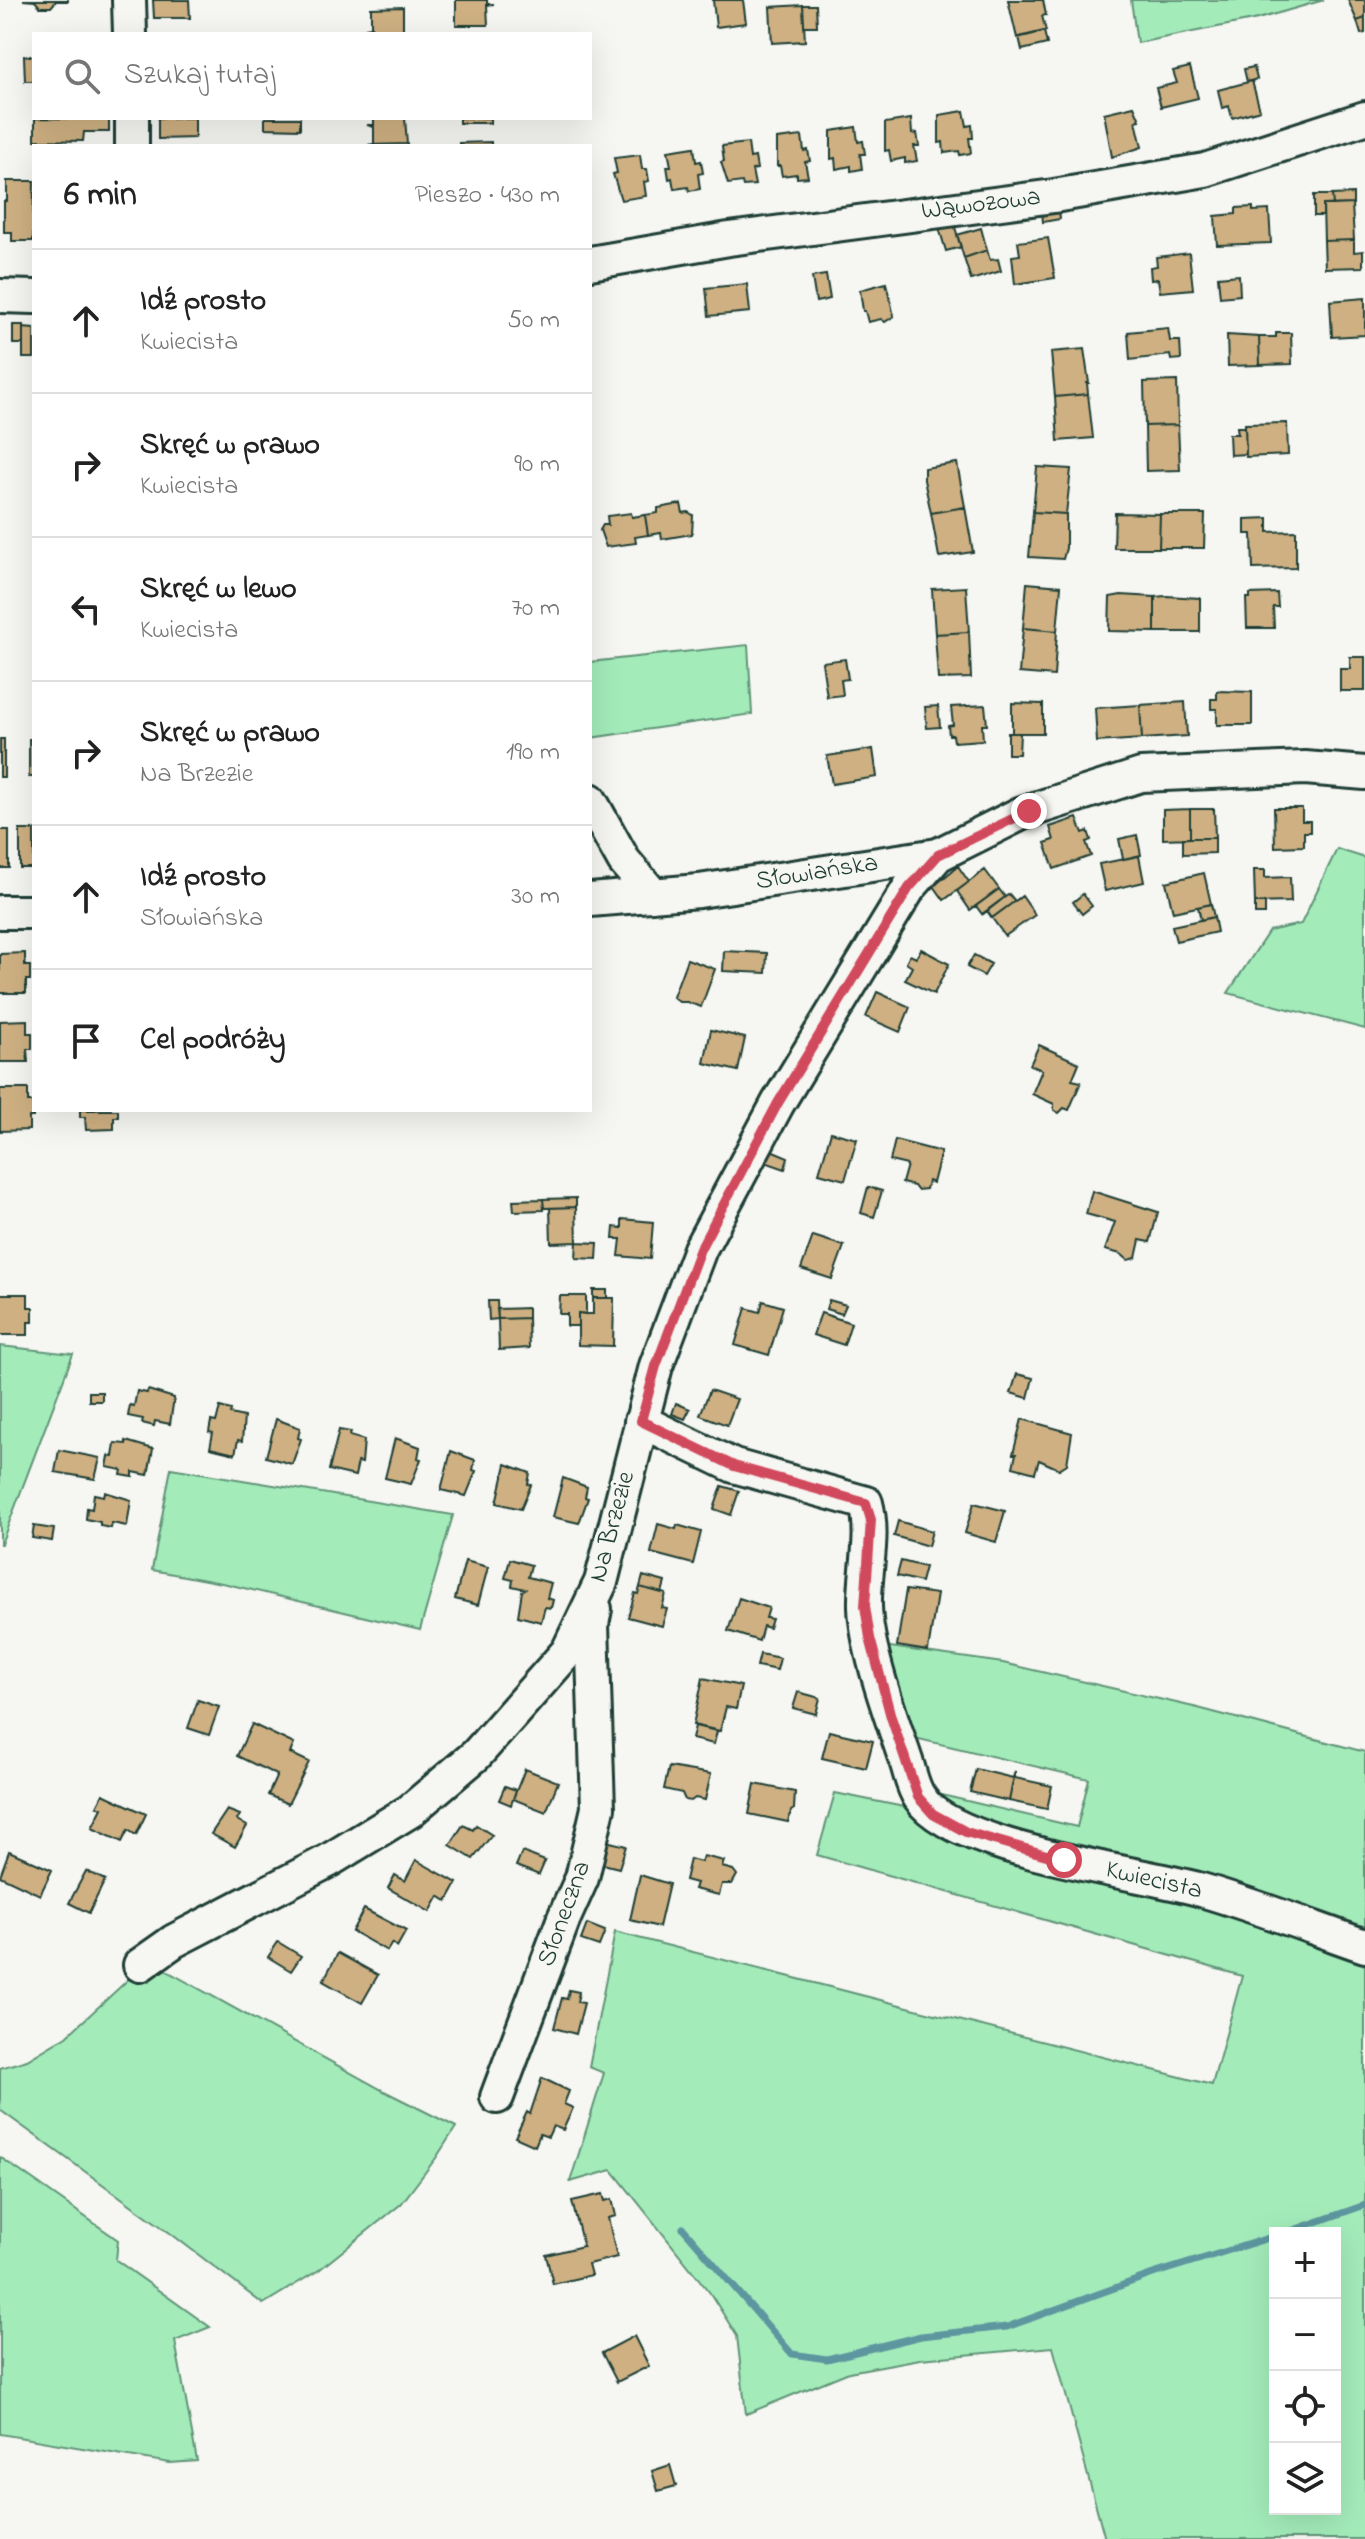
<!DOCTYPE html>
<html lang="pl">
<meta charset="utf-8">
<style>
:root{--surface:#fff;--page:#f6f6f6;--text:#222;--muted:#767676;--line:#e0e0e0}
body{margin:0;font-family:"Indie Flower",sans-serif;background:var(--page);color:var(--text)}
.controls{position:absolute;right:24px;bottom:24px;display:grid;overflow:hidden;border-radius:0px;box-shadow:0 8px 32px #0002}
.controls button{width:72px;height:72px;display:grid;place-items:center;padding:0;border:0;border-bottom:2px solid var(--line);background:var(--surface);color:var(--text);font:40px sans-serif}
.stop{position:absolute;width:24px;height:24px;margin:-18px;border:6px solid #d1495b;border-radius:50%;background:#fff}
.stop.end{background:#d1495b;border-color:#fff;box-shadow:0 2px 8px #0008}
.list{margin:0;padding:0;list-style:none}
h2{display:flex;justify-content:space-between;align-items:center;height:104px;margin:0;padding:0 32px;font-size:34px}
h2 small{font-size:26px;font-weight:400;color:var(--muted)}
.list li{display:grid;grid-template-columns:52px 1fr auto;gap:24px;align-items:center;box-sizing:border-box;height:144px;padding:0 32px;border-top:2px solid var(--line)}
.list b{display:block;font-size:30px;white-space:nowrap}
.list p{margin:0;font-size:26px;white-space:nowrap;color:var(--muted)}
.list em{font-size:26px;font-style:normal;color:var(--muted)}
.icon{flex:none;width:44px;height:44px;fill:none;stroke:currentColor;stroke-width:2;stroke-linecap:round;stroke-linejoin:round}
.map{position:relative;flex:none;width:1365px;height:2539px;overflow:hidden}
.search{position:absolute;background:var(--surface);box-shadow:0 8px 32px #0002;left:32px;top:32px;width:560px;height:88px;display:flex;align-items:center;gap:20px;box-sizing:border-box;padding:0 28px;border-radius:0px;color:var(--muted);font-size:30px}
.panel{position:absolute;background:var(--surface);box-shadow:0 8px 32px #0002;left:32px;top:144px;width:560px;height:968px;border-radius:0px}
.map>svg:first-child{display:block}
.green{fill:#a3ecba;stroke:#619477;stroke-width:2;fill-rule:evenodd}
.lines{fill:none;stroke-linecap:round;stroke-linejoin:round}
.stream{stroke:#5d969f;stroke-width:7}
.building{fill:#ceb082;stroke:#1f3d34;stroke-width:2}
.minor-casing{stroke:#1f3d34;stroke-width:38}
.minor{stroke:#f6f6f2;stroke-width:32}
.route{stroke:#d1495b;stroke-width:10}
.labels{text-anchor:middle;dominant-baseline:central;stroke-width:6;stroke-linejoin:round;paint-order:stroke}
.street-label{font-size:26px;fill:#1f3d34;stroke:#f6f6f2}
</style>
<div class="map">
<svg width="1365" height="2539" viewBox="0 0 1365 2539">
<rect width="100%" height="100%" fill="#f6f6f2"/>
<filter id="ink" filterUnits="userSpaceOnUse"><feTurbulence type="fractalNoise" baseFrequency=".0125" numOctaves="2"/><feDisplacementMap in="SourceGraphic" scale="16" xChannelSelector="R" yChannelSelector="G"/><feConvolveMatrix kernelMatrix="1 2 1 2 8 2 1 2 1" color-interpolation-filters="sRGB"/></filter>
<g filter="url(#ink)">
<path class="green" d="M1131,0H1324L1258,19L1137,43Z
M748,645L752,714L590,738V662Z
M1337,849L1365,858V1029L1228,993L1269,931L1301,924Z
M0,1346L73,1354L1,1544H0Z
M171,1468L453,1515L420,1630L227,1584L152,1570Z
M876,1645L1003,1663L1198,1708L1365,1752V1939L980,1833L925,1791L1077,1827L1089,1779L906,1736Z
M835,1793L914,1809L1365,1952V2539H1105L1053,2347L920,2359L849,2372L746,2414L737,2336L710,2293L612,2170L570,2182L604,2073L589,2067L615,1932L1212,2085L1242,1976L817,1855ZM1275,2233H1335V2509H1275Z
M158,1966L382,2090L456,2127L436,2158L401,2204L319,2270L263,2304L170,2233L0,2110V2068L27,2060L67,2036L133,1975Z
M0,2157L118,2240L116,2260L210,2327L175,2341L197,2461L170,2463L0,2434Z"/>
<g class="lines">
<path class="stream" d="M683,2228L792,2354L827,2359L921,2336L1007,2327L1153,2274L1275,2236
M1285,2233L1365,2205"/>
</g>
<path class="building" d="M23,0H68V1H56L51,7H40L35,1Z
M153,0H189L190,18H154Z
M456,0H487V4H494L487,5L488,25H456Z
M713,0H743L746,23L716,27Z
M1008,0H1043L1046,15L1042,16L1046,31L1017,38Z
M1348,0H1365V18L1357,21Z
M803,5L805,41L772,43L770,7Z
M803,5H816L817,26H804Z
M403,7V34H372V28H365L371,27V8Z
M1365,18V33L1361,34L1357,21Z
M1044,31L1047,44L1022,50L1019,37Z
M24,56H34V81H25Z
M1190,67L1198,98L1161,107L1156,88L1177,83L1173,71Z
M1254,67L1257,79L1247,82L1244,69Z
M1252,81L1260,110L1232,118L1229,106L1222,108L1218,90Z
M1134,106L1140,120L1136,121L1142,147L1112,157L1104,113Z
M964,111L967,126L972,125L973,138H969L971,153L960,155L959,151L944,153L943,142L939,143V115Z
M35,118L109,119V132H84L83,141L35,140Z
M158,118H195V138L158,139Z
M265,118H300V129L265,128Z
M374,118H405L407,144L368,145L374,144V127L367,125H374Z
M459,118H490V123H459Z
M911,119L912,134L917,133L919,146H914L917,161L905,163V158L891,161L889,150L885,151V123Z
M856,127L858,142L863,141L865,154H860L862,169L851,171V166L836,169L835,158L831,159V131Z
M802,136L804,151L808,150L810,161L805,162L808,177L797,178V174L782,176L780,166H777V139Z
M491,142V146H459V143Z
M748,143L750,158L755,157L757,169L752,170L755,185L743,186L742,182L728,184L721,162L724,161L722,146Z
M694,147L696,162L701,161L703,173L698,174L700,189L689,191L688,187L674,189L672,178L669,179L667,166H671L668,151Z
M640,155L642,169H647L649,181L644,182L646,196L621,200L613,174L617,173L614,158Z
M7,181H34L33,241H12V232H4V201H7Z
M1353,194V204L1333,205L1332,195Z
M1314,195H1332L1333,205H1323V216H1314Z
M1352,204L1354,240L1324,241L1323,205Z
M1253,207V211L1269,210L1271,243L1217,245L1215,216L1236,214V208Z
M1059,210L1060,219L1043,222L1042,212Z
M954,224L961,247L946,251L939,228Z
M981,228L987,250L964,258L957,235Z
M1048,238L1055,278L1015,284L1012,256L1020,255L1018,242Z
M1354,240V252L1363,251V267L1325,268L1324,241Z
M987,250L990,260L998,259L1001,271L971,280L964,258Z
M1189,253L1193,289L1160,292L1158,279L1151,280L1150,267L1157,266L1156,257Z
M826,275L830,299L816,302L812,277Z
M1239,275L1240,295L1220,297L1218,277Z
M886,283L894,316L885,322L881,319L868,322L865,311H863L860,290Z
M747,284L750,312L709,316L706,288Z
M1365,298V335L1332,337L1330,301Z
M13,325H23V344H13Z
M23,328L34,329V358H23Z
M1168,328L1170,341H1180L1181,359L1171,360L1170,355L1130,360L1128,332Z
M1276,333H1291L1292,364L1260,365L1259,337H1276Z
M1227,335L1259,337L1260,365L1228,366Z
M1084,349L1089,383H1087L1088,394L1055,397L1051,352Z
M1177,381L1178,425L1145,426L1144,382Z
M1088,394L1093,438L1058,441L1055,397Z
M1287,423L1288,455L1246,457L1245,424Z
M1178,425L1180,470L1146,471L1145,426Z
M1237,427H1245L1246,454L1230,455L1229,434H1238Z
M957,463L965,507L931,513L924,480V468Z
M1037,467L1071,469L1066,514L1033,512Z
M681,504L683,513L688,512L693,515L692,534L662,539L661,533L648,535L645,515L658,513V508Z
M965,507L973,552L939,557L931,513Z
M1033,512L1066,514V548L1063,559L1029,557Z
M631,513L632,517L645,515L648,535L635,537L636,543L606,547L600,530L603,525H608L607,516Z
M1115,513L1160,514L1159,548H1114Z
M1160,514H1205L1204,548H1159Z
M1268,518V532L1296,531V568L1253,569L1252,534H1245V519Z
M1027,583L1061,586L1057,631L1023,628Z
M966,587L969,632L935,634L932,589Z
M1277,593L1278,607H1273L1274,628H1247L1246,598H1250V594Z
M1121,595L1155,597V632L1109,631L1110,597Z
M1166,596L1200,598V632H1155V597Z
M1023,628L1057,631L1054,676L1019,673Z
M969,632L971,678L938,679L935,634Z
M1350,657H1365V691H1340V669H1350Z
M845,659L848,679L841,680L843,695L827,697L822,662Z
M1217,691L1252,692V725H1217V709H1211V699H1217Z
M1185,702L1187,736L1142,739L1140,705Z
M1012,703L1043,704V733H1012Z
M985,705L987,725H982L983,740L954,742L953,735H949L948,726L953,725L951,707Z
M1140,705L1142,739L1097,742L1095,708Z
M938,706L940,727L927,728L925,707Z
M1008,733H1020L1019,754H1008Z
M0,739H4V777H0Z
M29,739H34V777H29Z
M873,749L877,777L832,784L827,756Z
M1274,808H1302V821H1310V832H1304V846L1275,847Z
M1190,809H1214L1215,838H1190Z
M1190,809V838L1163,839V810Z
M1077,818L1083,833L1088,831L1091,840L1086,842L1091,856L1054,869L1045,843L1054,840L1050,827Z
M0,830H9V868H0Z
M20,830H34V868H20Z
M1137,835L1141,855L1123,859L1119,839Z
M1183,838H1215V853L1183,854Z
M1139,856L1144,882L1105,891L1099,864Z
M958,866L969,882L944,900L934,886Z
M985,870L999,889L970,910L957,891Z
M1254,870H1265V878L1290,877L1291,902L1255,903Z
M1204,873L1211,904L1173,912L1166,882Z
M999,889L1005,897L982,914L976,906Z
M1009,894L1015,901L992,918L987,911L982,915Z
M1083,894L1092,906L1082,914L1073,902Z
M1022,896L1035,915L1005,936L992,918Z
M1255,903H1265V914H1255Z
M1211,904L1214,917L1201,920L1198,907Z
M1214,917L1217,932L1176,941L1172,926Z
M921,949L949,964L934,994L905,980L912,967L906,963L910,955L916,958Z
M724,951L767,953L766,973L723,971Z
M25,953V966H30V980H26V993H0V954Z
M974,955L991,964L984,976L967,967Z
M687,959L715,969L701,1007L687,1002H679L673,997Z
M877,992L910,1007L900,1032L866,1017Z
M27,1020V1033H32V1049H27L28,1062H0V1021Z
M711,1030L745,1038L738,1071L704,1063Z
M1039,1045L1079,1063L1072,1080L1081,1082L1069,1110L1064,1108L1059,1113L1054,1110V1104L1032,1094L1042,1070L1030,1065Z
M0,1089H28V1102H33V1117H29V1130L0,1131Z
M80,1110H118V1117H114V1129L86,1130L85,1117H80Z
M831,1132L857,1139L845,1180L819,1173Z
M895,1140L941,1152L933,1183L928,1181L926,1189L917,1190L914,1186L902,1183L907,1165L890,1161Z
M771,1150L788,1157L785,1169L765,1162Z
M868,1187L882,1191L874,1217L861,1213Z
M1092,1191L1158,1212L1150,1242L1140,1240L1136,1258L1128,1260L1121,1254L1105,1250L1115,1222L1086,1214Z
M576,1198V1207L544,1208L543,1199Z
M543,1199L544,1210L514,1211L513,1200Z
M576,1207L577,1242L551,1243L550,1208Z
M622,1219L653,1222L650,1259L619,1256L621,1239H613L614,1227L622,1228Z
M813,1236L844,1246L832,1279L801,1269Z
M577,1242L598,1243L597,1259L576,1258Z
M593,1290H607V1298H593Z
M0,1294H28V1307H33V1322H28V1335H0Z
M560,1296H586V1314L578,1313V1326H567V1314H559Z
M593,1298H614L613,1346L578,1345V1313L593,1314Z
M829,1300L846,1305L842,1314L826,1309Z
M488,1301H497L498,1319L489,1320Z
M763,1301L783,1307L769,1355L735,1345L746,1308L760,1312Z
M528,1308V1318L498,1319L497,1309Z
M821,1313L851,1323L844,1345L813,1335Z
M528,1318L529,1348L499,1350L498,1319Z
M1017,1374L1033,1378L1028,1398L1011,1393Z
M148,1390L174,1398L170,1424L155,1421L154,1426L142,1423L143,1419L128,1416L130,1405L134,1406L137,1391L147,1393Z
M710,1390L737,1399L727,1425L700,1415Z
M89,1392H102V1401H89Z
M676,1403L690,1409L685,1419L672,1414Z
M220,1407L231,1410L230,1414L244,1417L242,1441L238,1440L235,1454L210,1448L213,1433L209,1432L211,1421L216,1422Z
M276,1419L300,1428L298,1438L301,1439L292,1464L266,1457Z
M1022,1419L1072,1433L1067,1464L1059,1469L1039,1460L1035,1473L1013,1467L1016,1454H1013Z
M339,1430L351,1432L350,1436L364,1440L362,1463L358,1462L355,1476L329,1470Z
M395,1438L420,1447L418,1458L421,1459L411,1484L385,1478Z
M126,1441L153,1449L148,1475L133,1472V1477L121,1475L122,1470L107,1467L109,1456L113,1457L115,1443L126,1444Z
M59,1450L100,1458L95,1479L55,1472Z
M451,1451L475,1460L473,1470L476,1471L466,1496L441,1490Z
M506,1464L530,1473L528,1484L531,1485L521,1509L497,1503Z
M563,1478L587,1487L585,1497L588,1498L579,1523L553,1517Z
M722,1486L739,1491L731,1515L714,1509Z
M105,1492L131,1500L127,1526L112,1523L111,1528L100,1526V1522L86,1519L87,1508L92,1509L94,1494L104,1496Z
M974,1503L1005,1511L996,1542L965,1533Z
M898,1521L932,1531L928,1546L894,1536Z
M658,1524L676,1529L677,1525L701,1532L693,1564L651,1553Z
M34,1526L54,1529L52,1541L32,1538Z
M510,1559L531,1565L528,1577L551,1583L547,1598L553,1600L551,1608L545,1607L541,1622L518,1616L522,1591L525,1589L512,1586L513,1580L505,1578Z
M465,1561L488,1567L478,1605L455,1599Z
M901,1561L925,1567L921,1582L897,1576Z
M643,1576L665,1582L662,1593L640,1587Z
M640,1587L666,1594L662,1608L667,1609L662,1626L628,1617L635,1593L638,1594Z
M906,1590L937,1594L928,1651L897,1646Z
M739,1598L769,1608L766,1618L772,1619L769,1628L763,1626L759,1641L728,1631Z
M760,1654L780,1658L777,1670L757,1666Z
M703,1678L741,1686L736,1709L726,1707L720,1731L693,1725Z
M798,1692L820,1698L816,1714L793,1708Z
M198,1700L219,1707L209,1735L188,1728Z
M252,1724L294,1744L290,1753L309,1762L288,1804L268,1795L277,1775L237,1756Z
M695,1726L717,1731L714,1744L692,1739Z
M829,1731L873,1741L866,1768L822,1758Z
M669,1767L711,1774L705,1800L695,1798L691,1801L685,1800L682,1793L664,1789Z
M525,1769L558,1782L546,1812L513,1799Z
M976,1769L1013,1778L1015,1771L1009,1801L970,1792Z
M1015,1771V1778L1052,1786L1047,1809L1009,1801Z
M755,1784L795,1792L794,1809L791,1811L788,1822L749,1814Z
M505,1786L516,1790L511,1805L499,1800Z
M103,1794L146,1814L136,1835L128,1830L122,1842L92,1828L102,1808L97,1806Z
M227,1810L240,1815L237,1820L247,1826L235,1847L211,1834Z
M463,1825L473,1830L476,1825L492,1835L473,1859L450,1845Z
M602,1840L626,1846L619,1868L595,1862Z
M9,1851L52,1870L40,1895L0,1876Z
M522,1852L545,1861L539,1875L516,1866Z
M703,1856L724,1861L722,1867L733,1870L737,1875L732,1884H722L719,1895L694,1889L696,1883L685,1880L690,1859L701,1862Z
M416,1860L457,1883L447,1901L439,1896L430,1912L388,1888L395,1875L405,1881Z
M86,1871L105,1880L89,1913L69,1903Z
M640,1875L669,1884L659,1927L630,1920Z
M364,1909L406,1931L397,1947L392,1943L387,1951L352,1931Z
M587,1924L605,1931L599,1946L581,1940Z
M278,1942L301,1956L291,1971L268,1957Z
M338,1953L378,1975L362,2003L323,1981Z
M569,1990L579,1992L577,2002L584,2003L576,2034L554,2028L562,1998L567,1999Z
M542,2078L569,2091L564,2104L573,2108L563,2130L553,2126L548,2137L540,2134L535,2146L515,2137L527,2112L530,2114Z
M603,2194L605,2201L612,2199L616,2216L608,2218L617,2257L588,2264L591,2275L553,2284L546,2255L583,2246L572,2201Z
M634,2336L649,2366L617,2382L602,2353Z
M670,2465L676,2486L658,2491L652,2471Z"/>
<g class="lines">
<g class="minor-casing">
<path id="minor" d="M129,0L130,34
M132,118V146
M590,263L729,239L1054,196L1205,170L1365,118
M0,296L34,297
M590,800L624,861L653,895
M590,900L699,891L938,855L1022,813L1141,775L1305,768L1365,773
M0,912H34
M641,1421L734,1466L866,1503C875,1537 864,1571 865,1606C866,1650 891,1716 905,1758C910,1771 912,1787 920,1798C952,1849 1137,1872 1198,1889C1254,1905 1310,1927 1365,1946
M140,1965L174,1941L328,1861L410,1811L476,1755L568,1651L601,1582L656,1366L700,1249L778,1103L909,888L938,855
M497,2097L564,1918L582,1878L598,1808L592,1624L595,1609"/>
</g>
<use href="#minor" class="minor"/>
</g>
</g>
<g class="lines" filter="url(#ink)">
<path class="route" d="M1029,811L938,855L909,888L778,1103L700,1249L656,1366L641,1421L734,1466L866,1503L871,1520L865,1606L870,1638L891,1717L918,1797L933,1814L966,1832L1064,1860"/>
</g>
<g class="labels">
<g class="street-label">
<text transform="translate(981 205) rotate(-7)">Wąwozowa</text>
<text transform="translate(817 873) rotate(-9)">Słowiańska</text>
<text transform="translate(613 1527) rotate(-75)">Na Brzezie</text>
<text transform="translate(1154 1881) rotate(13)">Kwiecista</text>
<text transform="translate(565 1914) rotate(-70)">Słoneczna</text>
</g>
</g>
</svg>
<div class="controls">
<button>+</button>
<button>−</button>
<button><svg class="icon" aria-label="locate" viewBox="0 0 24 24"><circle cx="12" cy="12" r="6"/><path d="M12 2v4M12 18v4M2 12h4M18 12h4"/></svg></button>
<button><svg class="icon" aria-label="layers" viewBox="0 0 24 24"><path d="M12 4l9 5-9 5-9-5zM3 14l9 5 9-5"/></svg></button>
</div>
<div class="stop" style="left:1064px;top:1860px"></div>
<div class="stop end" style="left:1029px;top:811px"></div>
<div class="search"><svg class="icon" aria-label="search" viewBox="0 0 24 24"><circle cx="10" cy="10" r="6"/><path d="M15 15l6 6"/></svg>Szukaj tutaj</div>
<section class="panel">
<h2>6 min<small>Pieszo · 430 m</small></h2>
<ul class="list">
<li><svg class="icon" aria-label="ahead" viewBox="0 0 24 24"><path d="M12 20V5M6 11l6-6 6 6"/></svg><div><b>Idź prosto</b><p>Kwiecista</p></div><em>50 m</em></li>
<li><svg class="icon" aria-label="right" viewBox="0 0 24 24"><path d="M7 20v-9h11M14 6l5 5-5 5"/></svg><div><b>Skręć w prawo</b><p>Kwiecista</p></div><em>90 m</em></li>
<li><svg class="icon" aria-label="left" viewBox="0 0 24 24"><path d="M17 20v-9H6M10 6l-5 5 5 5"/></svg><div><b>Skręć w lewo</b><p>Kwiecista</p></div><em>70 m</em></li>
<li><svg class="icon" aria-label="right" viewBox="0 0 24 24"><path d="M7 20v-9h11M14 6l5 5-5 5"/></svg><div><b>Skręć w prawo</b><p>Na Brzezie</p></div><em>190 m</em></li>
<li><svg class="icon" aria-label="ahead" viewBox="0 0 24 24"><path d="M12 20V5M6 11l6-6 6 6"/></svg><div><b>Idź prosto</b><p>Słowiańska</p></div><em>30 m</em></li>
<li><svg class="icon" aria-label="arrive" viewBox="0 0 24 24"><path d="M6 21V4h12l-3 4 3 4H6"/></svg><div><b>Cel podróży</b></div></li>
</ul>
</section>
</div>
